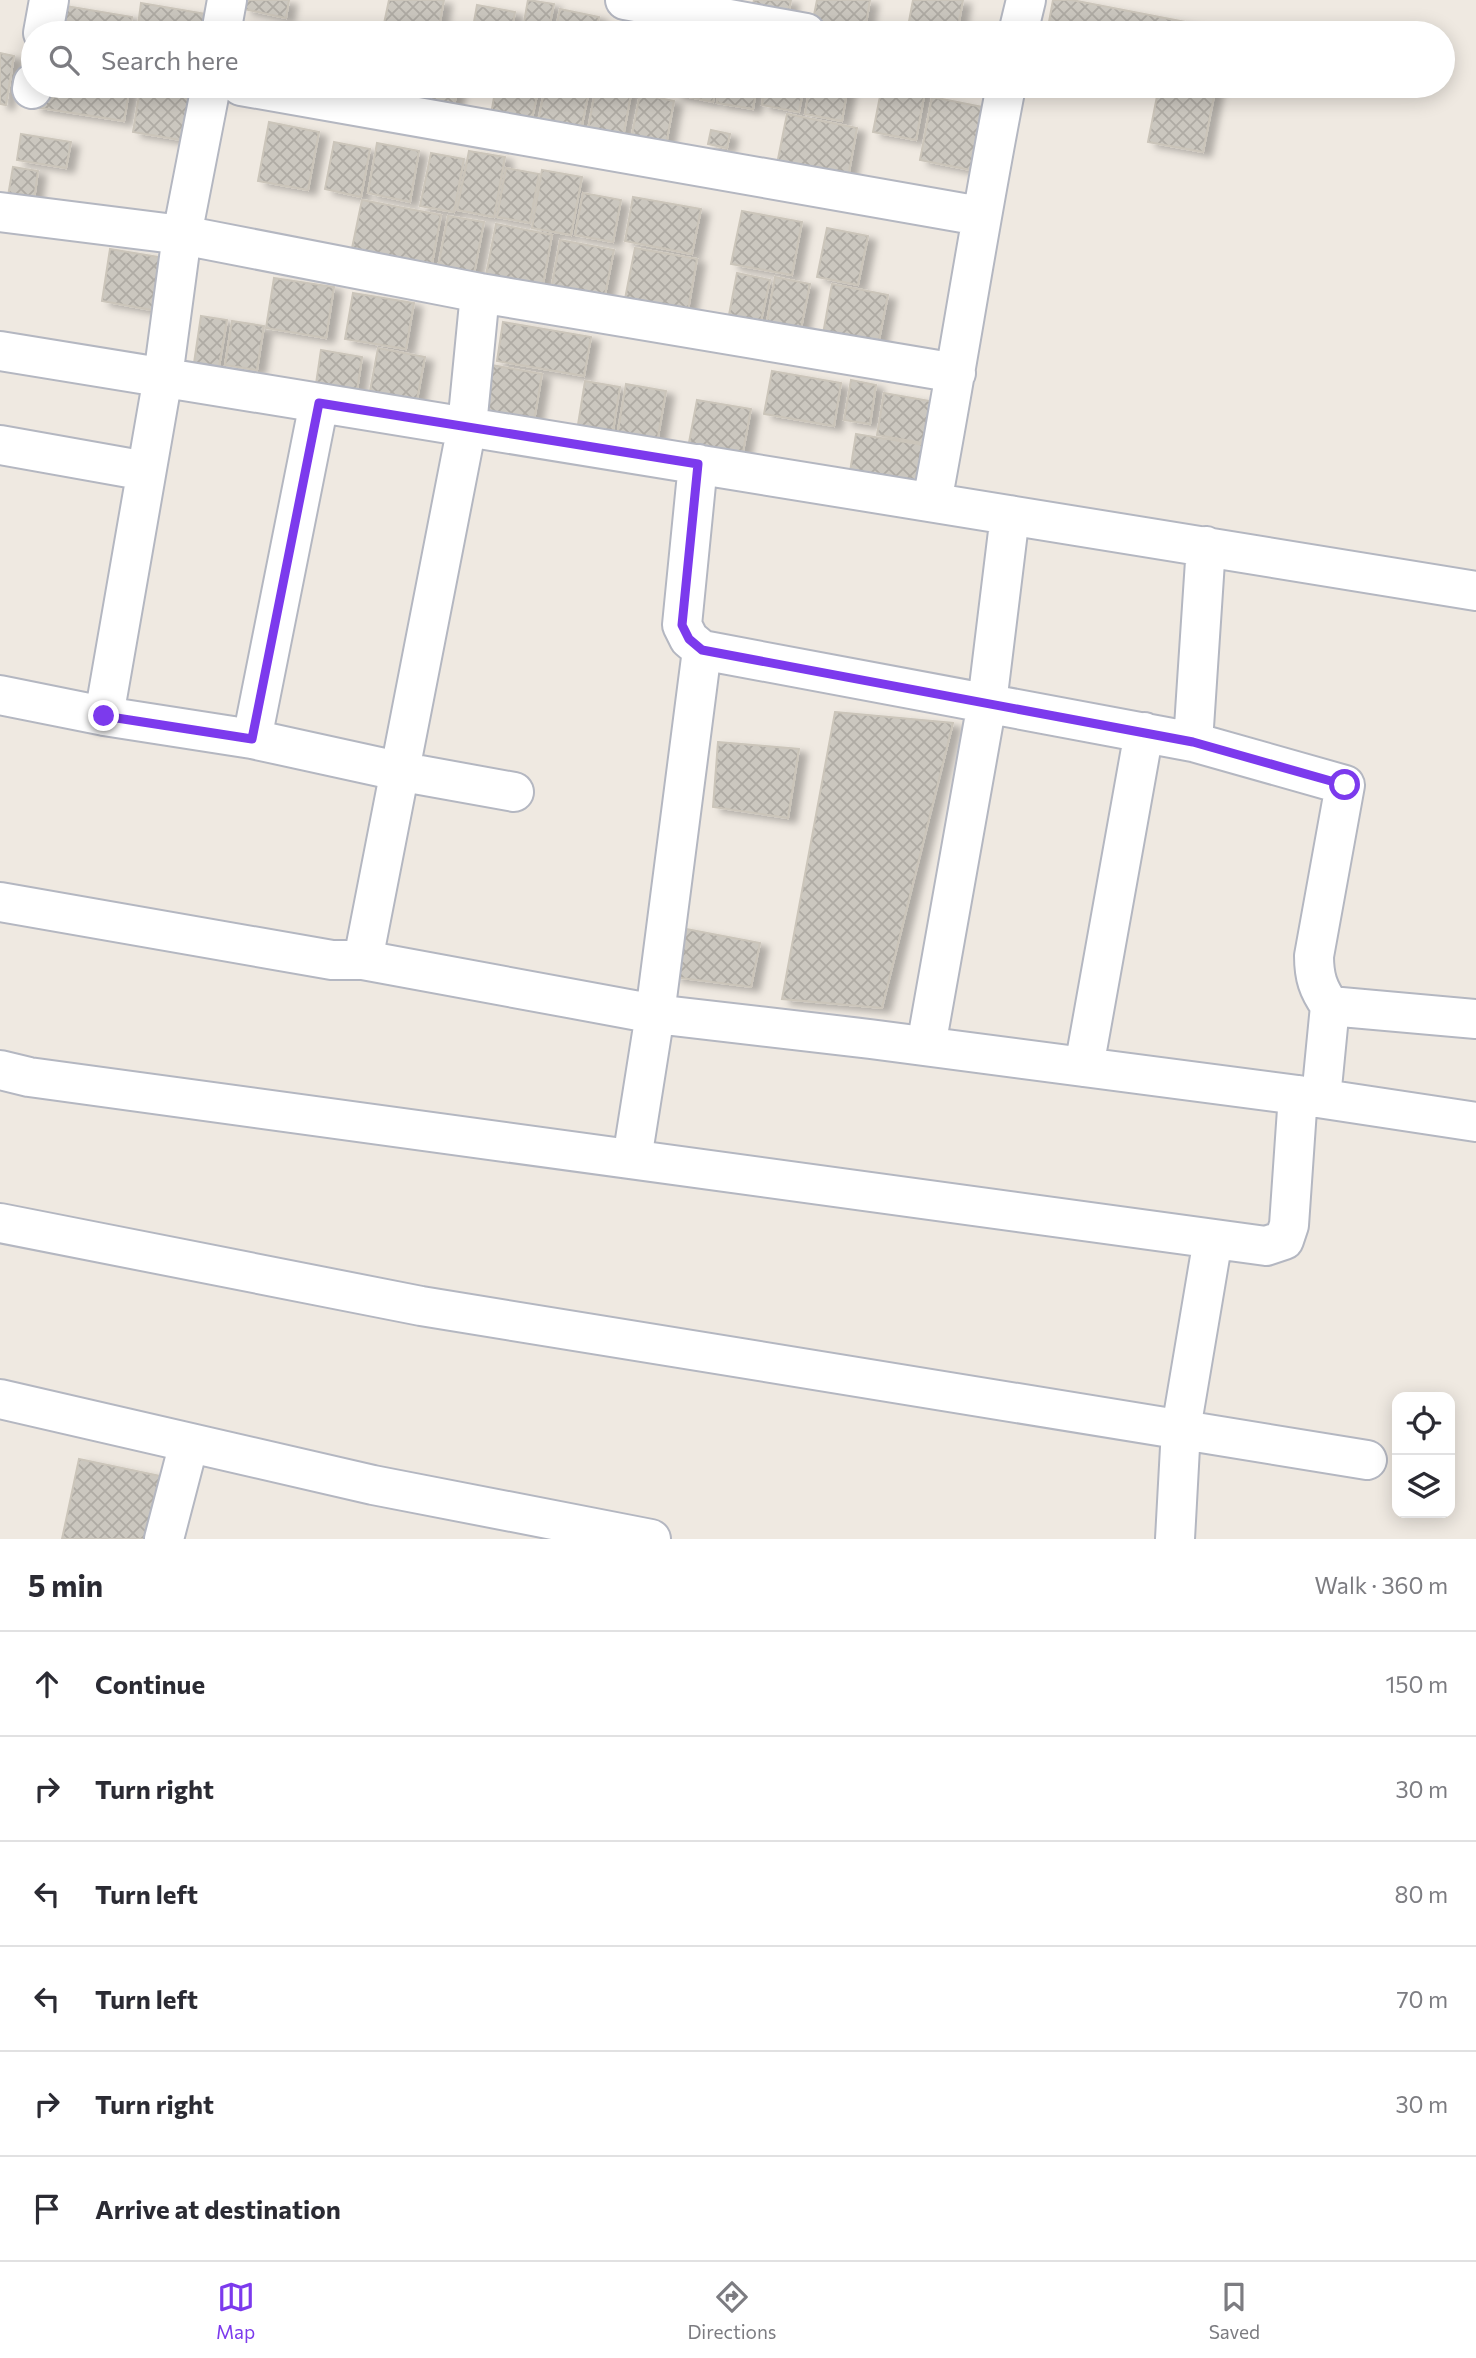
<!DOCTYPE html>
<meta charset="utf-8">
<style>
:root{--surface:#fff;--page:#f7f7f7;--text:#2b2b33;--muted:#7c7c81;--line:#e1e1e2;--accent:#7c3aed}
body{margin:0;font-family:Commissioner,sans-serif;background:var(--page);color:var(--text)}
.controls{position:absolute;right:21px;bottom:21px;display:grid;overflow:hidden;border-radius:14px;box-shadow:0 4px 18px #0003}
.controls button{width:63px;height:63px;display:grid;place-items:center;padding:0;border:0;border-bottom:2px solid var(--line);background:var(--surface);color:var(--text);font:35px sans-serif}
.stop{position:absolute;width:21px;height:21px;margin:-16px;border:5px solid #7c3aed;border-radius:50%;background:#fff}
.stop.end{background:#7c3aed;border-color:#fff;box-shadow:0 2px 7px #0008}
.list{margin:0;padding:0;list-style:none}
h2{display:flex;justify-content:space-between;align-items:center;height:91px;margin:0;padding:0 28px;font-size:30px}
h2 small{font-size:23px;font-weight:400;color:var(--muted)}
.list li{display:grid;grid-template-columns:46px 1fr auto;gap:21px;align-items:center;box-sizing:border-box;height:105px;padding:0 28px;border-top:2px solid var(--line)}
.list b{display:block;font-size:26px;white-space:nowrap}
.list em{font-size:23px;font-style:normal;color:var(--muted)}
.icon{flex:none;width:38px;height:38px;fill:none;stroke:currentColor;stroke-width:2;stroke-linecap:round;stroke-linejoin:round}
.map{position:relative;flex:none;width:1476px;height:1539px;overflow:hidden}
.search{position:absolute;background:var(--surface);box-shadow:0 4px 18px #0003;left:21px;right:21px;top:21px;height:77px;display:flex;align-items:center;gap:18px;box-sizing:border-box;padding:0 24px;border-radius:38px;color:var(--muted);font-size:26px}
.sheet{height:721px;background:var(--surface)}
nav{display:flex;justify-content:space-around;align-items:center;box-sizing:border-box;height:98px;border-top:2px solid var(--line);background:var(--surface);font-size:19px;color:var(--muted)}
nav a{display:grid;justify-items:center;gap:4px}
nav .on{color:var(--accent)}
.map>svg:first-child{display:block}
.building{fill:url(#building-cross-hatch);stroke:#cbc5ba;stroke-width:2;filter:url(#shadow)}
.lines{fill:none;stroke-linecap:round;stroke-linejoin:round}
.minor-casing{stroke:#b4b7c1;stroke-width:42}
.minor{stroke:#fff;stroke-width:38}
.route{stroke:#7c3aed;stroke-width:9}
</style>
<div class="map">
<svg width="1476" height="1539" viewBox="0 0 1476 1539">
<defs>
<pattern id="building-cross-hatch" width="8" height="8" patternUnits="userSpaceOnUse" patternTransform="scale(1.75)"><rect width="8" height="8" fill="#cbc7bf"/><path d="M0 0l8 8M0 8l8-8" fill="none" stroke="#afaba4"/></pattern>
<filter id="shadow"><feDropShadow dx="8" dy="4.5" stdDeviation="3.5" flood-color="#0004"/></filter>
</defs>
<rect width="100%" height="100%" fill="#efe9e1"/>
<path class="building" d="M246,0H289L286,18L244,9Z
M389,0H444L438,33H382Z
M528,0L554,4L548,33H522Z
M754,0H791L789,11L753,4Z
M817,0H870L865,30L813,20Z
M913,0H963L957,33L907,32Z
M1053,0H1072L1227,30L1226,33H1047Z
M141,3L218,16L215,33H137Z
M54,4L132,17L129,33H50Z
M477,5L515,12L511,33H472Z
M560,9L599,17L596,33H555Z
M245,22L286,29L285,33H243Z
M611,26L651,33H609Z
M0,53L14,56L6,105L0,104Z
M38,86H130L124,121L34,107Z
M142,86H200L198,95Z
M377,86H417L413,109L374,101Z
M422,86H458L452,116L418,110Z
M496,86H539L530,128L490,120Z
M545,86H590L581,130L538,122Z
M596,86L632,89L620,153L585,146Z
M676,86H716L713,102L675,94Z
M720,86H757L753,109L717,103Z
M765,86H804L799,112L762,105Z
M810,86H848L842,121L805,114Z
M882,86H926L916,140L873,132Z
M1159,86H1216L1203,152L1148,142Z
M140,89L206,99L199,143L133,132Z
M640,94L674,101L664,156L629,149Z
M932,97L993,109L981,172L920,160Z
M787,114L857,128L847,183L776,169Z
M269,122L319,132L308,190L258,181Z
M711,130L730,134L727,148L708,144Z
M21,134L71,142L66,168L17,160Z
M334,142L370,149L361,197L325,189Z
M377,143L419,151L410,202L368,193Z
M469,151L505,157L494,217L457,210Z
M431,153L464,159L454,212L420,206Z
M13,167L38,171L34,200L8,196Z
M506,168L539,174L530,223L497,217Z
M542,170L582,177L571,235L532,228Z
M583,193L621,200L613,242L575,235Z
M633,197L701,209L692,254L625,241Z
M362,200L441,215L431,269L351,253Z
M742,211L802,222L792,275L731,264Z
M448,216L484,222L474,274L438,267Z
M496,224L552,235L542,290L485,280Z
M827,228L868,236L858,285L817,277Z
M560,240L614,250L604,300L551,290Z
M635,248L697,259L687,316L624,304Z
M110,249L177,260L168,313L102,301Z
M737,273L770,280L761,321L729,315Z
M775,277L810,284L800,333L766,327Z
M274,278L334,287L326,338L266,328Z
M832,284L888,295L878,345L823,334Z
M353,293L414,303L406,349L345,339Z
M201,316L227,320L219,367L194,363Z
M232,321L264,326L257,370L225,365Z
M503,322L591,337L584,376L497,361Z
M378,348L425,357L417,400L370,391Z
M321,350L362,357L357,391L316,384Z
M486,364L542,374L533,427L477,417Z
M772,371L841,383L834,426L764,414Z
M851,380L876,385L870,424L844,420Z
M585,381L620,387L612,437L577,431Z
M626,384L666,391L657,443L617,436Z
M884,393L941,403L934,445L877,435Z
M697,400L751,409L742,457L688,448Z
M856,434L924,445L917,484L850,472Z
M835,712L953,723L882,1008L782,999Z
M718,742L799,749L788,818L713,807Z
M681,928L760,943L751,987L673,977Z
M79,1459L165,1477L152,1539H62Z"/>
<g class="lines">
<g class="minor-casing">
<path id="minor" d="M625,0L806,33
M43,33L49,0
M221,33L227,0
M1018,33L1026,0
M241,86L980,216
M32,89L33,83
M0,212L182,235L480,293L956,373
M0,351L1476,591
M0,445L146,471
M698,464L682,625L689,639L702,650L1193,742
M932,502C958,363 979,224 1006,86
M1206,546L1193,742L1345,785L1314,956C1314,977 1318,989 1330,1006
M0,695L104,716L252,739L398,771L514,792
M104,716L163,377L182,235L211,86
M252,739L319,403
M0,902L332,960H363L655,1014L870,1039L1298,1095L1476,1122
M363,960L467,426L480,293
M926,1046L987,703L1010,515
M1084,1067L1144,732
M0,1070L29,1077L1266,1246L1284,1240L1289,1225L1298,1095
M1321,1098L1330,1006L1476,1019
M632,1159L655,1014L702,650
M0,1223L421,1306L1367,1460
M0,1399L373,1485L651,1539
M164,1539L189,1443
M1175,1539L1181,1429L1213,1239"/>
</g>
<use href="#minor" class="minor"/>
</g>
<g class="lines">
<path class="route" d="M104,716L252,739L319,403L698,464L682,625L689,639L702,650L1193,742L1345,785"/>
</g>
</svg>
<div class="controls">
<button><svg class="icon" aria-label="locate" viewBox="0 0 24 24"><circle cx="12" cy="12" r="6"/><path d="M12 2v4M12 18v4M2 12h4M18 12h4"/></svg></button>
<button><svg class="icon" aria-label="layers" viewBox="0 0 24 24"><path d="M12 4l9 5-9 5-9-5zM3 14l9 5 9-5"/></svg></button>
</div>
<div class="stop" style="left:1345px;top:785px"></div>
<div class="stop end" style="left:104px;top:716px"></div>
<div class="search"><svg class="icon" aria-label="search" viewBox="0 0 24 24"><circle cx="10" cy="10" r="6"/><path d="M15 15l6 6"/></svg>Search here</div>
</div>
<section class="sheet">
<h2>5 min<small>Walk · 360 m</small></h2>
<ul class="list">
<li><svg class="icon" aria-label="ahead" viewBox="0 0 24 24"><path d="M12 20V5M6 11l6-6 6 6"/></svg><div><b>Continue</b></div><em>150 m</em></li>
<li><svg class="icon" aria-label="right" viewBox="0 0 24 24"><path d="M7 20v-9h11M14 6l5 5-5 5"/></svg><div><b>Turn right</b></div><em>30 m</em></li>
<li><svg class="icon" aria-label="left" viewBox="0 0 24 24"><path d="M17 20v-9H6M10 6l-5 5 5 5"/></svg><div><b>Turn left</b></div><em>80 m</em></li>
<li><svg class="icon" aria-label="left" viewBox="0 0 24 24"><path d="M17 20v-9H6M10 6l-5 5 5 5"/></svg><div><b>Turn left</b></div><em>70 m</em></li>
<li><svg class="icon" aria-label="right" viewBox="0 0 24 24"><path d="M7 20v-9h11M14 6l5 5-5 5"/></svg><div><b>Turn right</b></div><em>30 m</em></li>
<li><svg class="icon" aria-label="arrive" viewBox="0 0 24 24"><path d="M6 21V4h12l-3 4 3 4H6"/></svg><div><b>Arrive at destination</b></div></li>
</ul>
</section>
<nav>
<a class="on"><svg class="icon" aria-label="map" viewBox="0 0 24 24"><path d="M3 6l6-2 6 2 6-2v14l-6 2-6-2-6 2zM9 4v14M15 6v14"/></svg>Map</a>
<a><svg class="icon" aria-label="directions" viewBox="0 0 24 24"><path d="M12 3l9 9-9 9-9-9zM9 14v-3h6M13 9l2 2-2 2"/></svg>Directions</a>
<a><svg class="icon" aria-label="saved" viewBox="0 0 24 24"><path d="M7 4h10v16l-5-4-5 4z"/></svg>Saved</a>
</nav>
